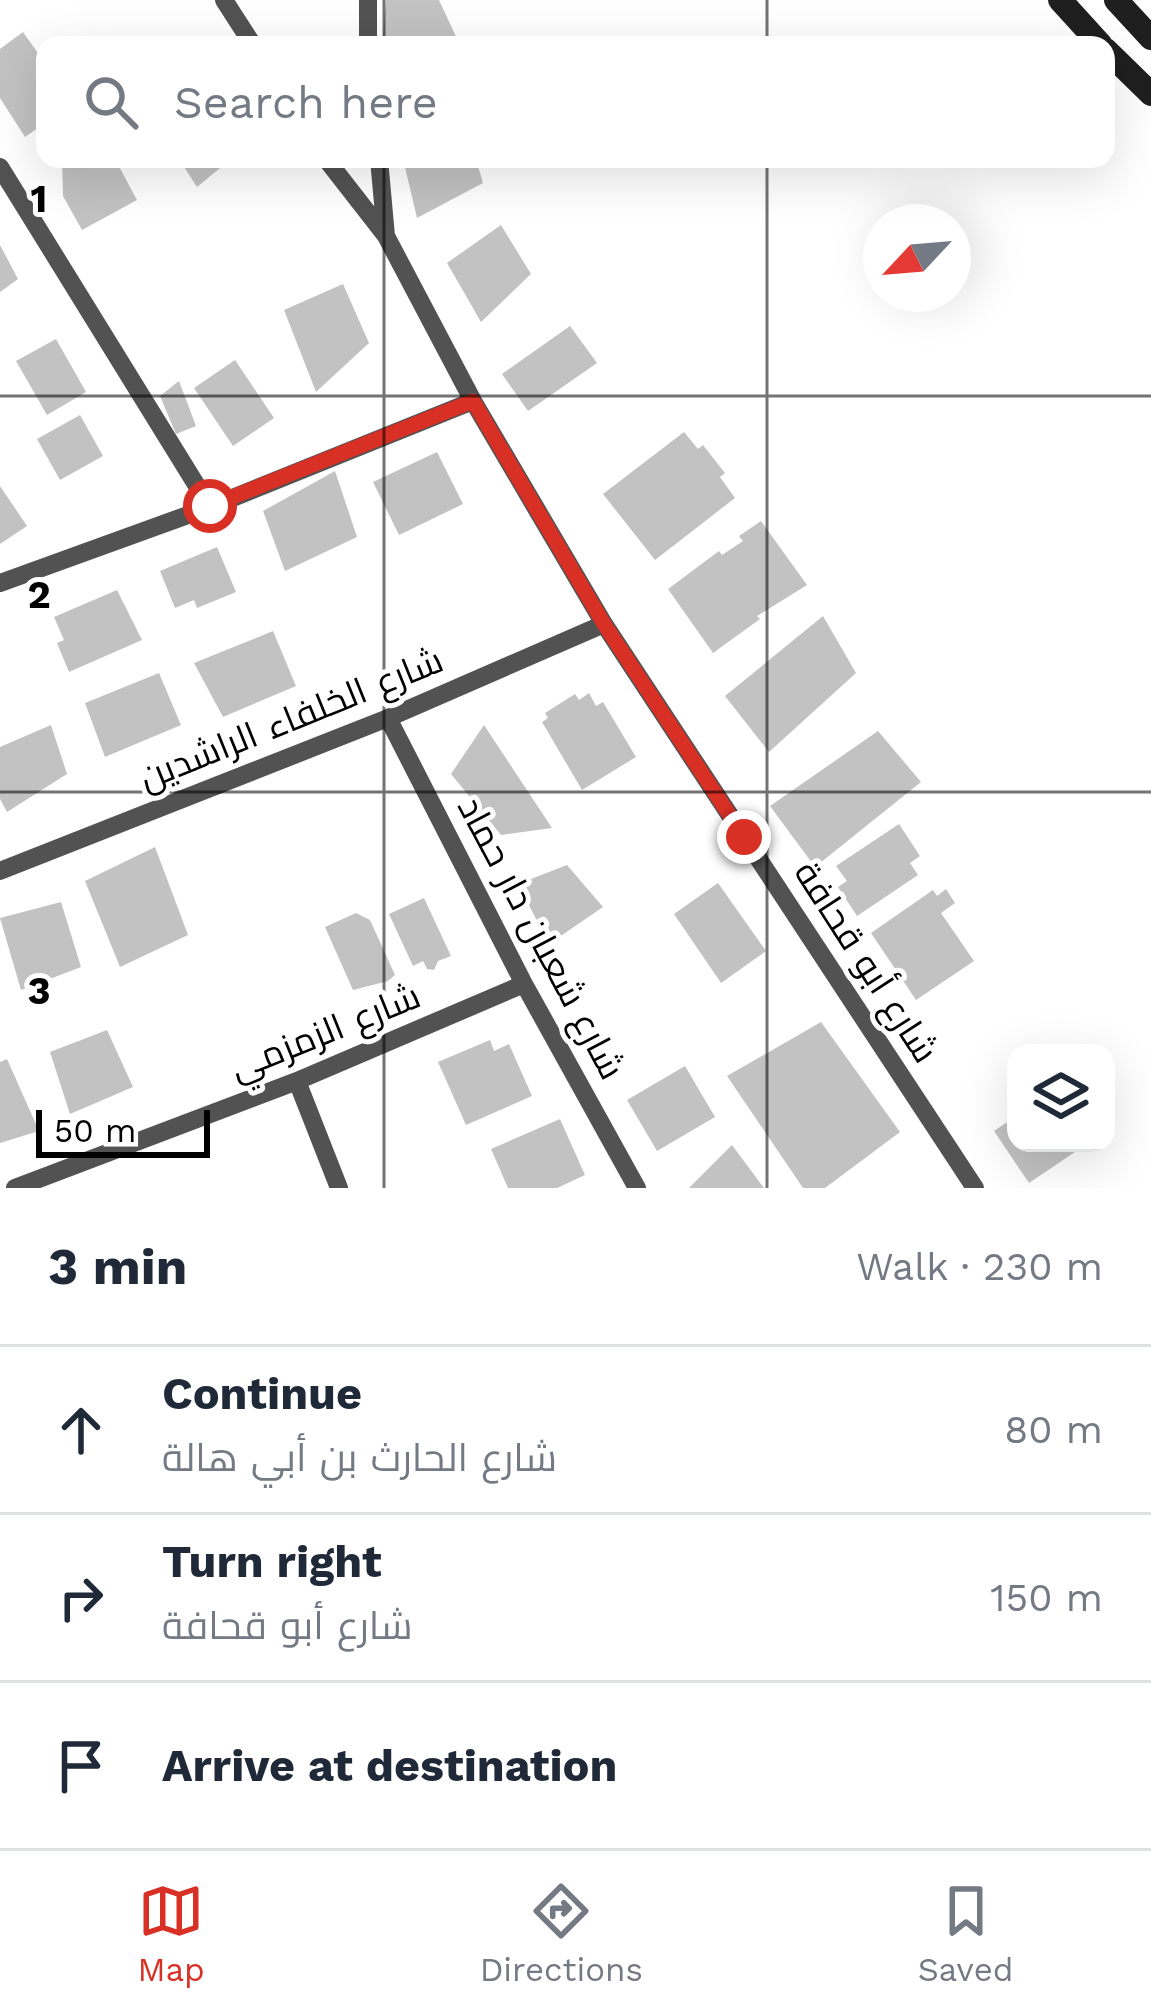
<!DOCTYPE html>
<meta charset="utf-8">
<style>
:root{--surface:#fff;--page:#f6f6f7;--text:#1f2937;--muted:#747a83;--line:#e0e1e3;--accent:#d93025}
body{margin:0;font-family:"Work Sans",Cairo,sans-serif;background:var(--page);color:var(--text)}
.controls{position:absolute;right:36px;bottom:36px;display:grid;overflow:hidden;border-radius:24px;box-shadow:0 12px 48px #0002}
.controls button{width:108px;height:108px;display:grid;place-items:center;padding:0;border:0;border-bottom:3px solid var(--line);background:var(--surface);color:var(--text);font:60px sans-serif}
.compass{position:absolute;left:863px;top:204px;width:108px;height:108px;border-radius:50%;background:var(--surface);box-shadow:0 12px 48px #0002;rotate:244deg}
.scale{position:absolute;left:36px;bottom:30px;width:174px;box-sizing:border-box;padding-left:12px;border:6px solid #000;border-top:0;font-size:33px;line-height:42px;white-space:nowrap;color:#000;-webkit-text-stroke:9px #fff;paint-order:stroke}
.stop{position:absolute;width:36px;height:36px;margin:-27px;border:9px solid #d93025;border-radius:50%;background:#fff}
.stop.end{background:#d93025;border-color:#fff;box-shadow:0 3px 12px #0008}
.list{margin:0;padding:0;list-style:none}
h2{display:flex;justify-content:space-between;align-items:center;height:156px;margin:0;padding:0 48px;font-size:51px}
h2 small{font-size:39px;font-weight:400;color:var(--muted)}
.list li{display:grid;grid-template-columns:78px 1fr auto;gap:36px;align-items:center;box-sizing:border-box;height:168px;padding:0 48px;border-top:3px solid var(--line)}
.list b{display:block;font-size:45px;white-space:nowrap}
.list p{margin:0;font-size:39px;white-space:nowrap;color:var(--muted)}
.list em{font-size:39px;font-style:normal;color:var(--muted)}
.icon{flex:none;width:66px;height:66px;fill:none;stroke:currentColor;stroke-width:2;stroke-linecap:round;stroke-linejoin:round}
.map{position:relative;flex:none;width:1151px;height:1188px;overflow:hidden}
.search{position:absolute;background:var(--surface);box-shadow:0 12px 48px #0002;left:36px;right:36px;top:36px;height:132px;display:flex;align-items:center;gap:30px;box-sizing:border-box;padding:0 42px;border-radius:24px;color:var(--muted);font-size:45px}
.sheet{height:660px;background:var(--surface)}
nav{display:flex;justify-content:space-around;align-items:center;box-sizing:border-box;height:168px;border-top:3px solid var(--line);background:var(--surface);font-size:33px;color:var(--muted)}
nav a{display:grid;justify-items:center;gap:6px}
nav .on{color:var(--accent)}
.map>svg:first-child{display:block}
.building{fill:#c2c2c2}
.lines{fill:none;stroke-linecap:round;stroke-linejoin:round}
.street{stroke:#525252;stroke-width:18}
.secondary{stroke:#1f1f1f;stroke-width:24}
.route{stroke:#d93025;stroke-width:15}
.grid{fill:none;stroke:#000;stroke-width:3;stroke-opacity:0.55}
.labels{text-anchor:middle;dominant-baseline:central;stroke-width:10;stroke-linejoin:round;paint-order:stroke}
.street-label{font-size:36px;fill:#000;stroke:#fff}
.grid-label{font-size:39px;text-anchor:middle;font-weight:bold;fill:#000;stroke:#fff;stroke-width:10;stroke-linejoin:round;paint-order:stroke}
</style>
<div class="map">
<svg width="1151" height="1188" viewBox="0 0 1151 1188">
<rect width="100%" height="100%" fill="#fff"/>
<path class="building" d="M386,0H439L460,45L383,37Z
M23,32L45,63V123L25,137L0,98V49Z
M62,159H115L137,200L82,230L63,196Z
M179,159H231L197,187Z
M412,159H476L483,183L417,218L404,163Z
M501,225L531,274L481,322L447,263Z
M0,245L18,279L0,292Z
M343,284L369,343L316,392L284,310Z
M570,326L597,363L528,411L502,374Z
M56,339L86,392L47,415L16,361Z
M235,360L274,418L233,446L194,388Z
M179,381L196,426L176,434L160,396Z
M80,415L103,456L60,480L37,439Z
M684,432L698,449L703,445L725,473L720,477L735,498L655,560L603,494Z
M437,452L463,504L399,535L373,482Z
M335,471L357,537L285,571L263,511Z
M0,486L27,526L0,544Z
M761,521L807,585L757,616L760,619L713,653L668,589L719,551L722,555L743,541L739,536Z
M217,547L236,592L197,608L194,600L175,608L160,571Z
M117,590L142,640L69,672L57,643L64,640L54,617Z
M823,616L856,673L769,752L725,696Z
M273,631L296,686L223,717L194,663Z
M159,673L181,725L105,757L85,703Z
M589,693L596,706L603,702L636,757L582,790L542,722L548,718L545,713L575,694L579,700Z
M51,725L67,774L7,812L0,799V747Z
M484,725L552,828L501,835L451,774Z
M878,731L921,782L815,867L770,806Z
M899,824L920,856L910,863L918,875L857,916L838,887L847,881L836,866Z
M155,847L188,935L120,967L85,881Z
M567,865L603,907L549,944L518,884Z
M718,883L766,951L721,983L674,914Z
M946,889L955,903L941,913L974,961L916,1000L871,933L933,890L937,896Z
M424,898L451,956L438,961L434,970L427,969L423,961L413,966L389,914Z
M61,902L81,967L21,990L0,918Z
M356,913L370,920L395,975L388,981L353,990L325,927Z
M821,1022L900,1132L825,1188H803L727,1076Z
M107,1030L133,1087L70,1114L50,1052Z
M490,1040L494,1051L509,1044L532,1096L466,1125L438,1062Z
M7,1059L39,1131L0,1143V1062Z
M685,1066L715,1117L657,1151L627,1100Z
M1016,1116V1143H1069L1075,1152L1029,1183L994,1131Z
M560,1119L585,1175L557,1188H508L491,1149Z
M732,1145L764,1188H689Z"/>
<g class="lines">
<path class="street" d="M224,0L253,45
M368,0V45
M326,159L386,236L473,401L604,624L975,1188
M379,159L386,236
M0,167L210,507
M0,583L210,507L473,401
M388,718L524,984L637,1188
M0,871L388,718L604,624
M297,1081L339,1188
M15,1188L297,1081L524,984"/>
<path class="secondary" d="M1060,0L1101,45
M1116,0L1151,38
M1106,50L1151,94"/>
</g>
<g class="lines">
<path class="route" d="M210,506L473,401L604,624L744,837"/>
</g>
<path class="grid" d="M384,0V45M767,0V45M384,159V1188M767,159V1188M0,396H1151M0,792H1151"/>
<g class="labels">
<g class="street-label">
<text transform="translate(291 719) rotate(-22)">شارع الخلفاء الراشدين</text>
<text transform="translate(541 938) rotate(62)">شارع شعبان دار حماد</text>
<text transform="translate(866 962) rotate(57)">شارع أبو قحافة</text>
<text transform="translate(325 1032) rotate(-22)">شارع الزمزمي</text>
</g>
</g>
<g class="grid-label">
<text x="39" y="212">1</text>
<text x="39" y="608">2</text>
<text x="39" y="1004">3</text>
</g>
</svg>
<div class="controls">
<button><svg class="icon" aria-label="layers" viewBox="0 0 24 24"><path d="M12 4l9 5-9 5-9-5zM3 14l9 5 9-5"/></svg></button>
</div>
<svg class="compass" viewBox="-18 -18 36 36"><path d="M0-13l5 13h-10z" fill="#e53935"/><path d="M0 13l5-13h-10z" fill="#747a83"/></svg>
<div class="scale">50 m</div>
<div class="stop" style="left:210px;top:506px"></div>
<div class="stop end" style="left:744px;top:837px"></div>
<div class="search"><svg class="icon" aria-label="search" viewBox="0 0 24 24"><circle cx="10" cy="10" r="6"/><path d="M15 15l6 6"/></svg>Search here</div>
</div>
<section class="sheet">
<h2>3 min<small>Walk · 230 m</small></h2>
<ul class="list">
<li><svg class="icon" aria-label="ahead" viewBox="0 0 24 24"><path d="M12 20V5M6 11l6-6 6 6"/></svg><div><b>Continue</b><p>شارع الحارث بن أبي هالة</p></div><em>80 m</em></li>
<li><svg class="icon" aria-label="right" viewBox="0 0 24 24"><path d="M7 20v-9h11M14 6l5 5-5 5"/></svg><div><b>Turn right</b><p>شارع أبو قحافة</p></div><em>150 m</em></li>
<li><svg class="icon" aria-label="arrive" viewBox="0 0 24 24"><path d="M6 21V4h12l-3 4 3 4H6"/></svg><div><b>Arrive at destination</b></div></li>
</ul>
</section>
<nav>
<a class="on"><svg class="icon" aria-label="map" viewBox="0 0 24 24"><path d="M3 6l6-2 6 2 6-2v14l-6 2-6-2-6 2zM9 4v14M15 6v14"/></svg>Map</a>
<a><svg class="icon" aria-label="directions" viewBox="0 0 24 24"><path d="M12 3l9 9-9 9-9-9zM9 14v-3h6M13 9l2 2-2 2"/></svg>Directions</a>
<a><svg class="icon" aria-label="saved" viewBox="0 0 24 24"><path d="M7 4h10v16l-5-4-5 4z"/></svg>Saved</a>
</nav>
